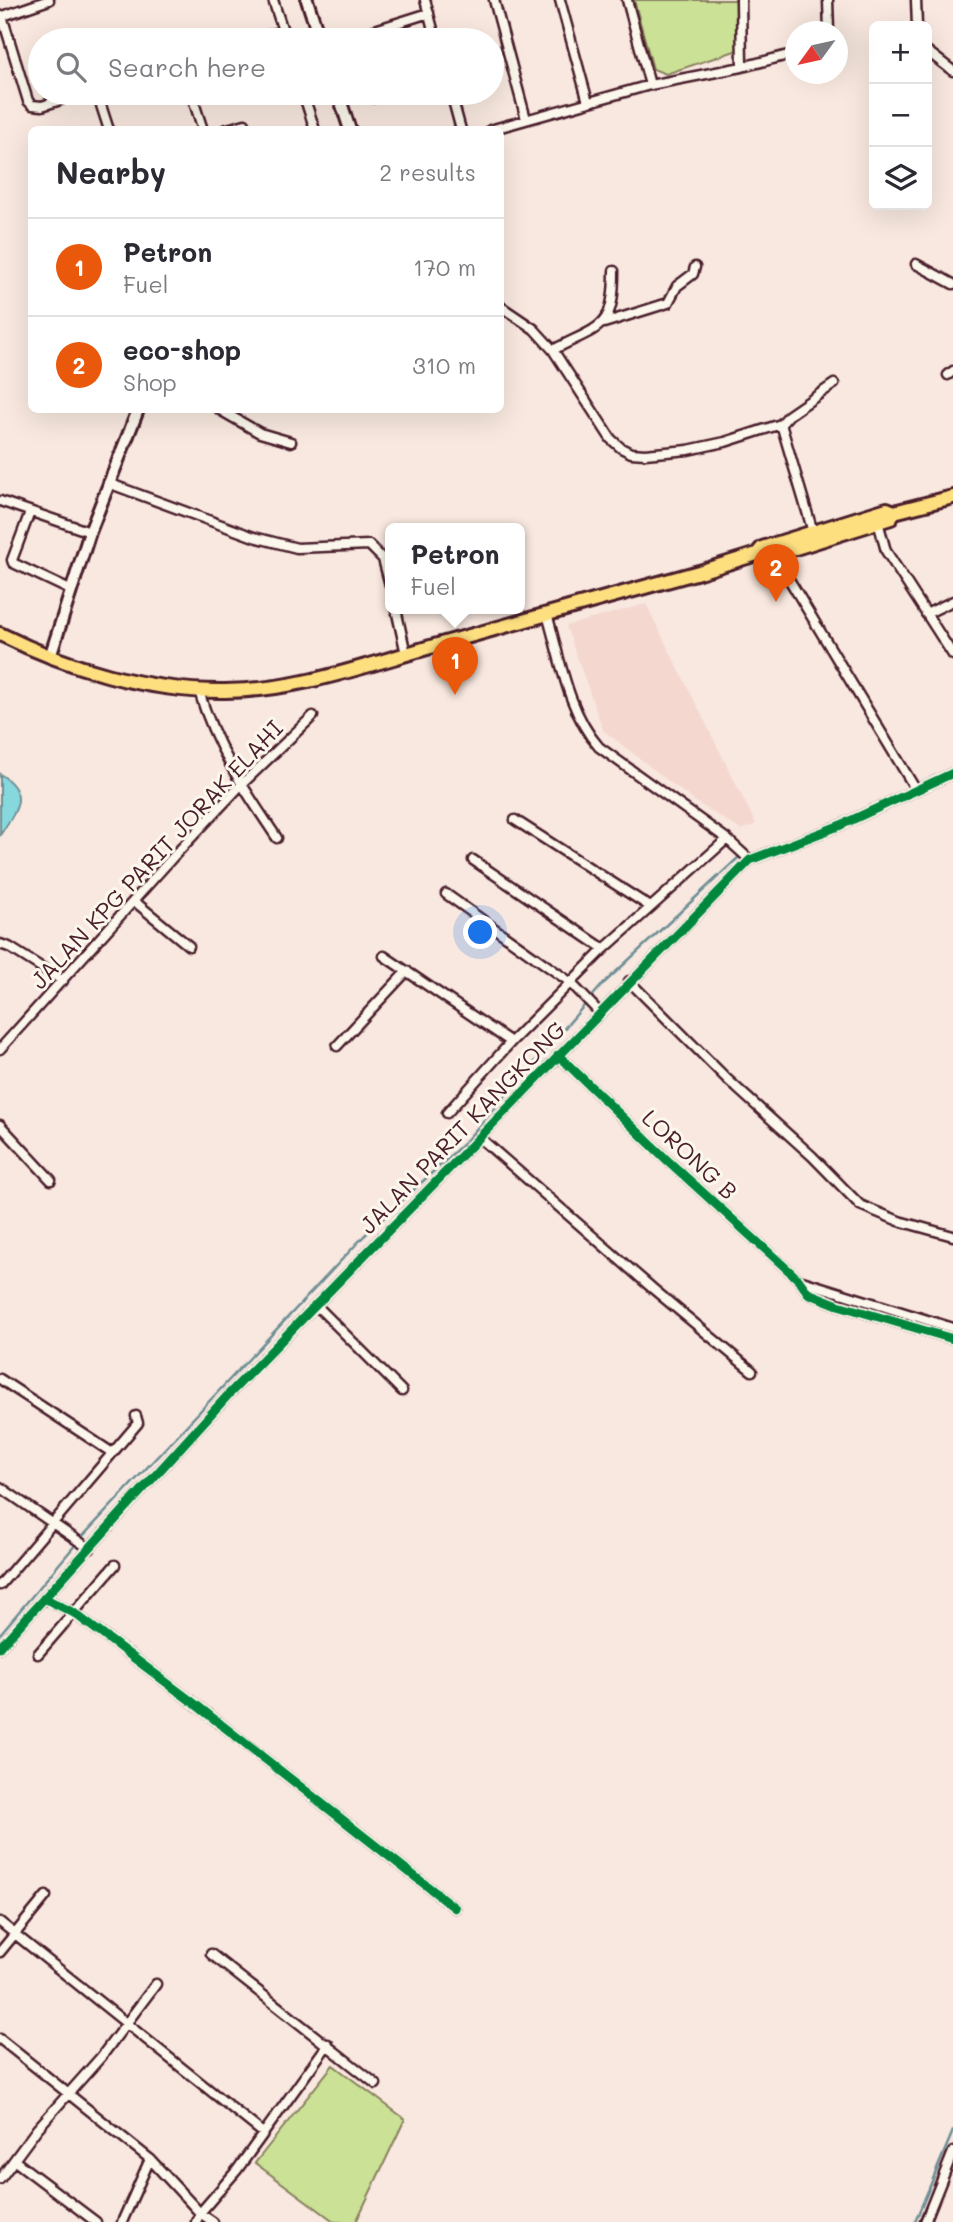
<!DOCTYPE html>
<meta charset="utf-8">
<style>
:root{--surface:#fff;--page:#f2f2f3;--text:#2b2b33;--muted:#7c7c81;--line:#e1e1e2;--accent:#ea580c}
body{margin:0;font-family:Mali,sans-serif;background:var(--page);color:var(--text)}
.controls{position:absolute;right:21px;top:21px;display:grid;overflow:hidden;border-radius:10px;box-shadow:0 7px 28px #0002}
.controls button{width:63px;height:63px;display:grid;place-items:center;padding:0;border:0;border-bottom:2px solid var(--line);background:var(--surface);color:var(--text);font:35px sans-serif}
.compass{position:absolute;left:785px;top:21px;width:63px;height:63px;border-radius:50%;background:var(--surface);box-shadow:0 7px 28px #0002;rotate:237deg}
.you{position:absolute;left:481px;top:933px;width:24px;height:24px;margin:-18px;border:5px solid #fff;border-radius:50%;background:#1a73e8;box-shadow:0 0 0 10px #1a73e833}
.badge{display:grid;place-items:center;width:46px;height:46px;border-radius:50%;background:var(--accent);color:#fff;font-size:23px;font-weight:700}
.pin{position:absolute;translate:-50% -58px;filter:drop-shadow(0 2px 4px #0008)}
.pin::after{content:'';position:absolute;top:37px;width:24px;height:21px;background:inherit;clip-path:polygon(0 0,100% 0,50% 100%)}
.popup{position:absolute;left:385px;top:523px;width:140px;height:91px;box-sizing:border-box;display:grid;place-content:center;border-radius:10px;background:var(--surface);filter:drop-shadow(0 2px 5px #0005);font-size:23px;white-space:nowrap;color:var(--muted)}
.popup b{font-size:26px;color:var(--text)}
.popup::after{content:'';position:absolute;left:50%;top:100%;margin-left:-14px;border:14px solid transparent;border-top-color:var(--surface)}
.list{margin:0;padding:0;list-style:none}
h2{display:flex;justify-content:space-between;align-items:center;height:91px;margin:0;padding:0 28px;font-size:30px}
h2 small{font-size:23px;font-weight:400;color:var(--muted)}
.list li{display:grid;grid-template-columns:46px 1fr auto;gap:21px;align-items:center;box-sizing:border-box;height:98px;padding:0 28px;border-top:2px solid var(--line)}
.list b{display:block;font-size:26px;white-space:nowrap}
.list p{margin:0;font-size:23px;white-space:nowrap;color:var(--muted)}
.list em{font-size:23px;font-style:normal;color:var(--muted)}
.icon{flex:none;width:38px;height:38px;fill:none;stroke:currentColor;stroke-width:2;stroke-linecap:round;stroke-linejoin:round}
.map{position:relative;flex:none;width:953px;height:2222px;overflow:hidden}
.search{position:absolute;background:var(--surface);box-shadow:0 7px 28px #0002;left:28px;top:28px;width:476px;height:77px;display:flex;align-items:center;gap:18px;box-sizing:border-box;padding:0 24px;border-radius:38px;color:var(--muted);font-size:26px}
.panel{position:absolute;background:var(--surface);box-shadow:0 7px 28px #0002;left:28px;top:126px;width:476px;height:287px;border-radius:10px}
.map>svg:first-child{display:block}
.built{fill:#f4d7cf}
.green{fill:#cae196;stroke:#8a8060;stroke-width:2}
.water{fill:#86d8dc;stroke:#6e8e95;stroke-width:2}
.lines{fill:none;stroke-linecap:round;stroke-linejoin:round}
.stream{stroke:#6e8e95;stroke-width:2.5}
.street-casing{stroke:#4a1f2b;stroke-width:13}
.secondary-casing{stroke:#4a1f2b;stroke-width:16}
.primary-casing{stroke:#4a1f2b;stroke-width:18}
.street{stroke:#fbf7ec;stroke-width:8}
.secondary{stroke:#fbf7ec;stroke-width:10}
.primary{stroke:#fedf80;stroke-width:12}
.cycleway-casing{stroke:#fbf7ec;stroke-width:13}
.cycleway{stroke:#00873e;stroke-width:9}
.labels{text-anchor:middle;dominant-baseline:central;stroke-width:6;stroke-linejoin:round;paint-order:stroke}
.street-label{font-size:23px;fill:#4a1f2b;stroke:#fbf7ec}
</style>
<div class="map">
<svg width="953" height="2222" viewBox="0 0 953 2222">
<rect width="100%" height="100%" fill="#f8e8df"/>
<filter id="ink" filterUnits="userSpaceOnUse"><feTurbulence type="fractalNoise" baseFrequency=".0143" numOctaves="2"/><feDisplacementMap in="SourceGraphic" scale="14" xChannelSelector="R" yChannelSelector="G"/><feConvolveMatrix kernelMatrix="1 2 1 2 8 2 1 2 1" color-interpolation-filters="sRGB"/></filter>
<g filter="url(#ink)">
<path class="built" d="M646,604L756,824L741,830L693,800L603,730L566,626Z"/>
<path class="green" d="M634,0H737L738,50L666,74L653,69Z
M333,2065L405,2119L356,2222H335L255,2163Z"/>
<path class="water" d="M0,774C31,794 16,811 0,835Z"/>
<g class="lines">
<path class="stream" d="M0,1634L82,1537L364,1236L464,1143L603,984L739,857
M915,2222L953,2131"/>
<g class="street-casing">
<path id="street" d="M273,0L286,40
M425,0L436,40
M494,0L526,119
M560,0L588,102
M627,0L650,85
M741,0L742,67
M828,0L829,32
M916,0L917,26
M2,16L28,101L32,105L42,106L82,93
M0,17L49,0
M359,35L429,13
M251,40L283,31
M927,51L953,71
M97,93L109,130
M191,93L203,130
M303,93L315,130
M451,93L461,130
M373,98L389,93
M224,130L245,124
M490,130L650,85L742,67L796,53
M916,264L953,284
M500,306L534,329L553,350L611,439L621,448L631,453L645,454L688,450L725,442L781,424L789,415L834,384
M604,323L668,303L677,286L693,274L695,267
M553,350C601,325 614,330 614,271
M948,375L953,371
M220,410L260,433L291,442
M781,424L813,532
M108,483L254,537L297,548L369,545L383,559L390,585
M0,501L90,532
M30,512L12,560L13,563L70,590
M877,518L886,551L953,655
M774,552L784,571L916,790
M396,609L406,654
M547,614C560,658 568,712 599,747L727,839L750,860
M926,614L953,601
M199,691C215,746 245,791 277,838
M515,820L649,906
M473,860L604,949
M446,894L570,982L599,1012
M134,901L189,946
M0,944L9,947L63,981
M384,956L511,1042
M629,981L728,1080L812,1156L860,1205L899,1221L953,1236
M337,1046L407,971
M0,1049L173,857L241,785L313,716
M558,1055L667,1160L798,1279L808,1293L838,1305L953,1339
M447,1113L511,1042L604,949L727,839
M0,1125L51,1180
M479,1137L652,1288L752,1371
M799,1280L953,1328
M316,1305L402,1391
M0,1379L111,1452
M0,1487L90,1549
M0,1585L138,1423L136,1416
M44,1598L74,1613L195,1704L455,1908
M0,1647L229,1394L750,860L841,825L953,773
M38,1654L115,1565
M0,1922L263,2133
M0,1952L46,1896
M211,1954L376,2084
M0,2039L150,2159L200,2213L213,2222
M15,2161L96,2222
M0,2179L37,2129L101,2057L156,1984
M122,2222L150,2159
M196,2222L200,2213L237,2170L328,2044
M925,2222L953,2152"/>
</g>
<g class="secondary-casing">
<path id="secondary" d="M307,0L320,40
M338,93L350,130
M50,657L90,532L138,410"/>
</g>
<g class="primary-casing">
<path id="primary" d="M757,554L767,557L891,518L894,512
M0,634C68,668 148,692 225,691C294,691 361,667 427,648C518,622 608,597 699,572L757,554L762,548L887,509L894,512L953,497"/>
</g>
<use href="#street" class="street"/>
<use href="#secondary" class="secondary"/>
<use href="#primary" class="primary"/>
<g class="cycleway-casing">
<path id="cycleway" d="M558,1055L667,1160L798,1279L808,1293L838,1305L953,1339
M44,1598L74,1613L195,1704L455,1908
M0,1647L229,1394L750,860L841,825L953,773"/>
</g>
<use href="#cycleway" class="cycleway"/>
</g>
</g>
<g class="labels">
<g class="street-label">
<text transform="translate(156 854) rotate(-47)">JALAN KPG PARIT JORAK ELAHI</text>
<text transform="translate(462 1127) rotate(-46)">JALAN PARIT KANGKONG</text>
<text transform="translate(690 1154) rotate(43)">LORONG B</text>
</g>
</g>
</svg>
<div class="controls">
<button>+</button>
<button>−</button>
<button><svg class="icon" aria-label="layers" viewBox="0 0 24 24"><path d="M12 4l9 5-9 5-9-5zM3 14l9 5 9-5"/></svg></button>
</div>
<svg class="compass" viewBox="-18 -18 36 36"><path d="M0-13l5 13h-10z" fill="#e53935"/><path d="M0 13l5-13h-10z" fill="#7c7c81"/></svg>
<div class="you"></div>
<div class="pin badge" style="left:455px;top:695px">1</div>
<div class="popup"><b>Petron</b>Fuel</div>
<div class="pin badge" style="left:776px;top:602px">2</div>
<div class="search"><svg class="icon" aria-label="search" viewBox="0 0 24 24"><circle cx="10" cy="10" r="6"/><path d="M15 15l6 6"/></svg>Search here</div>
<section class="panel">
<h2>Nearby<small>2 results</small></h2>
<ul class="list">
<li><span class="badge">1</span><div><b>Petron</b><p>Fuel</p></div><em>170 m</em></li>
<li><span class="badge">2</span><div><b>eco-shop</b><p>Shop</p></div><em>310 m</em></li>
</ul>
</section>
</div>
